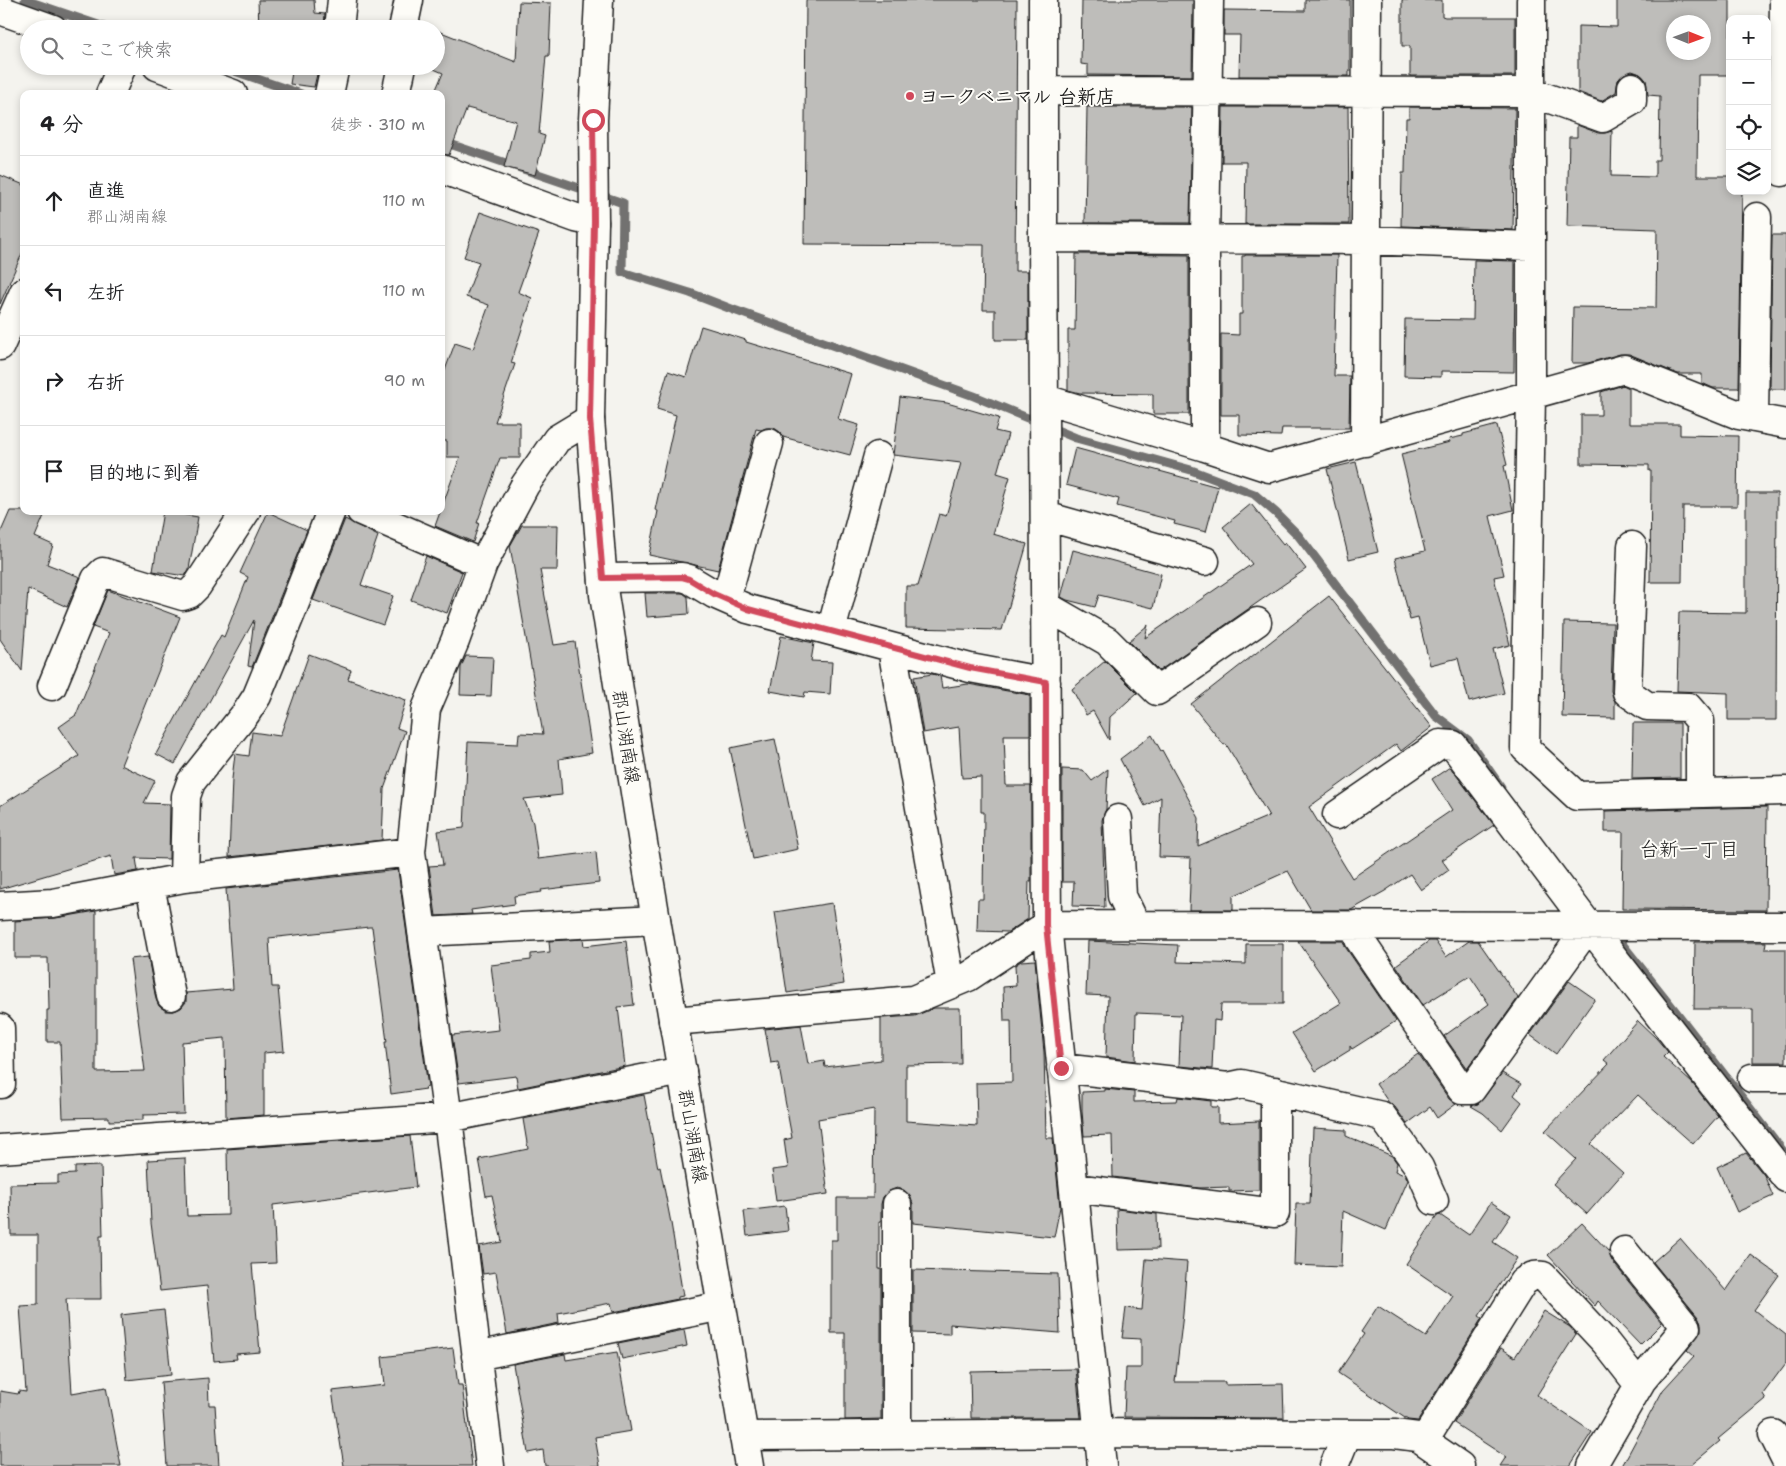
<!DOCTYPE html>
<html lang="ja">
<meta charset="utf-8">
<style>
:root{--surface:#fff;--page:#f2f2f2;--text:#202124;--muted:#757577;--line:#e0e0e0}
body{margin:0;font-family:"Shantell Sans","Klee One",sans-serif;background:var(--page);color:var(--text)}
.controls{position:absolute;right:15px;top:15px;display:grid;overflow:hidden;border-radius:10px;box-shadow:0 2px 8px #0003}
.controls button{width:45px;height:45px;display:grid;place-items:center;padding:0;border:0;border-bottom:1px solid var(--line);background:var(--surface);color:var(--text);font:25px sans-serif}
.compass{position:absolute;left:1666px;top:15px;width:45px;height:45px;border-radius:50%;background:var(--surface);box-shadow:0 2px 8px #0003;rotate:91deg}
.stop{position:absolute;width:15px;height:15px;margin:-11px;border:4px solid #d1495b;border-radius:50%;background:#fff}
.stop.end{background:#d1495b;border-color:#fff;box-shadow:0 1px 5px #0008}
.list{margin:0;padding:0;list-style:none}
h2{display:flex;justify-content:space-between;align-items:center;height:65px;margin:0;padding:0 20px;font-size:21px}
h2 small{font-size:16px;font-weight:400;color:var(--muted)}
.list li{display:grid;grid-template-columns:32px 1fr auto;gap:15px;align-items:center;box-sizing:border-box;height:90px;padding:0 20px;border-top:1px solid var(--line)}
.list b{display:block;font-size:19px;white-space:nowrap}
.list p{margin:0;font-size:16px;white-space:nowrap;color:var(--muted)}
.list em{font-size:16px;font-style:normal;color:var(--muted)}
.icon{flex:none;width:28px;height:28px;fill:none;stroke:currentColor;stroke-width:2;stroke-linecap:round;stroke-linejoin:round}
.map{position:relative;flex:none;width:1786px;height:1466px;overflow:hidden}
.search{position:absolute;background:var(--surface);box-shadow:0 2px 8px #0003;left:20px;top:20px;width:425px;height:55px;display:flex;align-items:center;gap:12px;box-sizing:border-box;padding:0 18px;border-radius:28px;color:var(--muted);font-size:19px}
.panel{position:absolute;background:var(--surface);box-shadow:0 2px 8px #0003;left:20px;top:90px;width:425px;height:425px;border-radius:10px}
.map>svg:first-child{display:block}
.lines{fill:none;stroke-linecap:round;stroke-linejoin:round}
.stream{stroke:#72716f;stroke-width:9}
.building{fill:#bebdba;stroke:#1c1c1c;fill-rule:evenodd}
.minor-casing{stroke:#1c1c1c;stroke-width:31}
.major-casing{stroke:#1c1c1c;stroke-width:31}
.minor{stroke:#fdfcf7;stroke-width:28}
.major{stroke:#fdfcf7;stroke-width:28}
.route{stroke:#d1495b;stroke-width:6}
.poi-dot{fill:#d1495b;stroke:#fdfcf7;stroke-width:2}
.labels{text-anchor:middle;dominant-baseline:central;stroke-width:4;stroke-linejoin:round;paint-order:stroke}
.poi-label{font-size:19px;font-weight:bold;fill:#1c1c1c;stroke:#fdfcf7;text-anchor:start}
.street-label{font-size:19px;fill:#1c1c1c;stroke:#fdfcf7}
.neighbourhood-label{font-size:20px;fill:#1c1c1c;stroke:#fdfcf7}
</style>
<div class="map">
<svg width="1786" height="1466" viewBox="0 0 1786 1466">
<rect width="100%" height="100%" fill="#f4f3ee"/>
<filter id="ink" filterUnits="userSpaceOnUse"><feTurbulence type="fractalNoise" baseFrequency=".02" numOctaves="2"/><feDisplacementMap in="SourceGraphic" scale="10" xChannelSelector="R" yChannelSelector="G"/><feConvolveMatrix kernelMatrix="1 2 1 2 8 2 1 2 1" color-interpolation-filters="sRGB"/></filter>
<g filter="url(#ink)">
<g class="lines">
<path class="stream" d="M25,0L110,29
M220,66L301,94
M441,141L623,203L622,272L690,293L734,310L974,396L1076,438L1191,470L1254,494L1276,513L1298,535L1436,716L1468,740L1501,787
M1611,930L1673,1008L1786,1155"/>
</g>
<path class="building" d="M258,0H314L315,13L325,14L324,29H259Z
M806,0H1017L1015,271H1028V340H995V310H983L984,245L804,244Z
M1082,0H1193L1192,76L1088,75V65L1081,64Z
M1305,0H1350V71H1349V76H1239L1240,35H1224V10L1305,11Z
M1402,0H1442V16L1445,17H1515V76H1410V46H1402Z
M1617,0H1730V75H1698L1697,176H1730V191H1742L1739,388H1713L1702,383V374H1678L1629,354H1620L1588,363H1572L1573,307L1656,308L1657,229L1567,226L1569,137H1577V125L1598,133H1605L1612,131L1611,176L1655,177V160H1659L1660,96L1648,95L1646,80L1640,74L1632,71L1624,74L1618,80L1616,92L1601,101L1578,92V26L1617,27ZM1674,22H1704V52H1674Z
M519,2L551,3L549,56H546L539,134L545,136L535,175L504,167L516,121L467,108L449,155L441,154V94H434L443,73L427,66H436V30L516,62Z
M293,66H319L314,87L290,84Z
M1087,107H1192L1190,223H1085Z
M1223,107H1348L1349,224H1245L1246,162H1222Z
M1409,107L1515,108L1513,230L1401,226L1402,173H1405L1406,118H1409Z
M0,175L24,185V249L0,304Z
M480,212L539,233L518,292L532,298L511,363L515,364L495,422H520V458H500L477,523H479L473,542L435,526L460,457H447V441H441V381L455,343L473,349L489,305L466,297L479,262L464,257Z
M1772,235H1786V389H1770Z
M1076,254L1189,255V414H1153V394L1080,393L1068,390V330H1075Z
M1245,255H1337L1334,376H1350L1349,428H1282L1281,436L1239,435V415H1221V334L1239,335V314H1242V256H1245Z
M1474,260L1515,261L1514,372L1441,371V377L1404,376L1405,319L1473,320Z
M701,326L746,340V342L851,374L838,419L859,425L850,455L783,437L780,432L774,428H766L761,430L756,429L718,570L649,555L658,511L655,510L676,415L657,409L668,371L686,377Z
M1623,385L1629,388V424H1680V435L1738,436L1737,506H1683L1682,582H1650L1651,471H1649V465L1581,464V415H1601V392Z
M900,397L947,403L999,418L995,431L1008,434L997,473L1010,477L993,534L1027,544L1002,630L906,628V586H918L939,514L946,516L961,463L893,455Z
M1497,425L1507,465L1504,466L1513,510L1490,516L1504,575L1494,577L1510,645L1493,649L1504,693L1469,702L1458,658L1430,665L1418,618L1410,620L1395,558L1425,551L1401,454L1450,442L1449,439L1463,436V434Z
M1075,448L1218,487L1206,532L1174,524L1175,521L1117,506L1119,499L1066,485Z
M1356,462L1378,552L1349,559L1327,469Z
M1746,493H1777L1776,720H1728V693L1677,691L1679,612L1746,613Z
M1251,504L1283,544L1285,542L1306,569L1159,671L1129,641L1148,625L1145,638L1252,564L1223,527Z
M10,511H46L35,537L53,545L47,564L80,577L67,607L28,589L22,671L0,639V534Z
M163,511L198,517L189,569L185,576L153,571Z
M268,512L307,530L252,667L248,666L254,620L175,764L156,754L221,635L224,637L248,577L240,573Z
M345,519L378,536L361,585L393,596L383,625L313,600Z
M522,525H558L557,570H540L554,645L575,642L592,753L559,759L562,795L524,799L533,823L538,859L596,852L599,883L541,890L542,892L514,896L515,904L471,910L472,914L436,916L429,866L443,865L438,831L464,828L468,742L518,744L519,733L543,734L510,546Z
M1073,550L1161,574L1153,608L1099,595L1095,607L1067,600L1061,597Z
M426,556L462,572L447,613L411,600Z
M108,590L180,617L121,765L155,781L144,803L170,804L169,859L136,858L138,871L114,875L111,856L0,889V806L79,756L59,727L76,715L109,633L93,627Z
M645,593H683L688,597L689,614L647,617Z
M1329,596L1432,727L1401,751L1396,744L1309,807L1352,878L1452,810L1432,779L1450,767L1494,825L1442,860L1449,870L1421,890L1410,874L1385,891L1351,910H1311L1288,871L1233,896V910H1189L1191,858L1159,857L1161,797L1145,806L1120,759L1152,735L1161,751L1162,750L1199,818L1198,846L1269,816L1226,744L1224,745L1191,704Z
M1564,622L1613,623L1611,691L1615,701V718L1562,717Z
M781,636L814,643L811,661L832,662L830,694L805,692L804,697L770,691Z
M309,654L351,670L348,679L406,700L397,728L405,731L384,789L382,840L229,857L232,779L235,754L249,756L252,732L280,736Z
M466,656L493,657L491,696L460,695L461,667Z
M1105,661L1137,693L1110,717L1109,740L1093,711L1086,715L1072,689Z
M932,674L940,676L942,688L968,684L1030,695V735H1004L1006,786H1031V881H1029L1028,919L1008,932L977,931L978,899H983L984,812H981V777L962,778L959,727L923,733L914,677Z
M1633,723H1680V778L1632,779Z
M775,739L798,849L753,859L730,748Z
M1062,769L1083,770L1092,781L1108,769L1106,809L1102,820L1105,907L1073,906L1074,882H1062Z
M1767,807L1766,910L1622,909L1623,832H1605V811Z
M398,870L428,1087L425,1088L426,1089L391,1094L385,1042H387L372,927H369L269,938L272,987H278L284,1051L264,1053V1115L226,1118L225,1038L182,1042L184,1114L143,1115V1120L109,1121V1117L63,1118L60,1042H47V1010H49L48,958H15V921L56,918L96,911V1072L145,1071L130,959L148,957L156,999L159,1006L166,1011H174L181,1008L186,1002V993L233,989L226,889Z
M832,903L844,984L787,993L775,912Z
M583,939L584,946L626,941L634,1005L618,1007L625,1066L518,1088L516,1076L459,1083L452,1035L499,1030L491,965L531,960V954L550,952L549,941Z
M1088,941L1178,945L1177,962L1246,964V944H1283V1004H1221L1220,1021L1214,1020L1212,1069L1179,1066L1181,1015L1136,1013L1135,1061L1106,1057L1108,996L1086,995Z
M1298,941H1343L1346,948L1396,1021L1352,1049L1350,1046V1050L1316,1071L1292,1033L1341,1003Z
M1429,941H1435L1446,957L1469,941H1478L1518,998L1467,1069L1444,1036L1489,1004L1470,976L1423,1005L1396,965Z
M1695,942H1766L1765,949H1786V1062H1753V1009H1694Z
M1035,960L1044,1052L1046,1138H1053L1060,1207L1054,1237L913,1223V1204L910,1196L904,1190L897,1188L889,1191L883,1197L881,1204V1221H879V1269H881V1419L845,1420V1333H831V1240H837V1198H873L874,1109L818,1119L828,1194L776,1201L772,1170L788,1168L784,1140L792,1138L778,1062L771,1063L765,1029L801,1025L808,1064L824,1061L825,1067L881,1060V1018L915,1016L934,1008H960L961,1064L906,1065V1121L977,1126L976,1083L1012,1082L1011,1021H1004L1003,987L1016,986L1015,965L1021,961Z
M1569,981L1595,999L1556,1054L1530,1035Z
M1638,1021L1656,1038L1668,1052L1663,1057L1692,1083L1718,1116L1693,1144L1638,1095L1591,1144L1623,1173L1587,1214L1553,1184L1576,1159L1545,1131L1609,1064L1604,1060Z
M1418,1054L1449,1099L1456,1104L1437,1118L1430,1107L1407,1124L1395,1107L1389,1103L1376,1084Z
M1502,1073L1521,1084L1514,1095L1522,1102L1502,1130L1483,1113L1471,1106L1478,1104L1483,1099Z
M1105,1089L1134,1092V1102L1177,1101L1178,1097L1211,1101V1107H1218V1123L1259,1121V1190L1229,1191V1187L1199,1188L1113,1177L1112,1135L1084,1136L1082,1111V1092L1105,1091Z
M644,1095L658,1168L660,1167L671,1223L683,1296L678,1297V1299L613,1312L611,1303L558,1313L559,1323L507,1334L496,1272L483,1274L479,1246L502,1242L492,1195L486,1196L479,1159L528,1149L523,1119Z
M1313,1128L1346,1130V1136L1392,1156L1397,1163L1395,1171L1406,1176L1408,1180L1386,1230L1343,1211L1341,1267L1294,1265L1296,1204H1310Z
M410,1136L416,1187L273,1205L276,1263L252,1264L260,1352L236,1354L237,1359L214,1361L207,1286L160,1291L151,1223L148,1160L185,1158L187,1216L228,1215L227,1149Z
M1746,1153L1764,1175L1773,1196L1737,1212L1717,1167Z
M101,1166L103,1236H100L101,1299H66L72,1393L106,1387L121,1466H0V1391L18,1394L19,1391L26,1392L20,1306L38,1305V1235H11L10,1184L58,1183V1175L75,1174V1167Z
M1491,1202L1511,1215L1493,1242L1517,1258L1479,1316L1482,1318L1418,1421L1408,1420L1338,1373L1364,1334L1361,1332L1378,1306L1426,1337L1453,1296L1406,1264L1437,1216L1440,1215L1469,1235Z
M785,1206L788,1231L747,1236L744,1211Z
M1117,1209L1157,1214L1158,1249L1118,1250Z
M1582,1223L1609,1252L1612,1261L1662,1323L1640,1345L1598,1301L1595,1306L1548,1255Z
M1680,1238L1726,1291L1751,1255L1779,1275L1754,1310L1786,1335V1363L1763,1394L1766,1399L1718,1439L1720,1441L1690,1466H1622L1663,1390L1694,1356L1687,1350L1701,1331V1324L1698,1317L1653,1262Z
M1146,1259L1187,1262L1183,1314L1175,1382H1225V1385L1283,1384L1284,1418L1124,1417L1126,1368H1141V1339L1122,1338L1126,1308L1142,1310Z
M913,1270L1058,1274L1060,1333L950,1324V1334L913,1333Z
M164,1310L171,1375L127,1380L121,1315Z
M1544,1311L1570,1327L1576,1334L1537,1395L1592,1432L1570,1466H1500L1506,1457L1454,1423L1501,1348L1515,1357Z
M684,1330L687,1346L622,1359L618,1343Z
M453,1348L458,1385H462L472,1466H344L332,1391L385,1385L382,1357Z
M617,1352L631,1431L595,1437L600,1466H545L543,1450L528,1453L513,1364L565,1354L566,1360Z
M1076,1369L1081,1418H971L970,1371Z
M208,1378L209,1405H215L219,1466H167L161,1382Z"/>
<g class="lines">
<g class="minor-casing">
<path id="minor" d="M1043,0V238L1047,925L1102,1466
M1531,0V395L1525,748L1577,796L1786,791
M0,10L53,29
M339,29L342,0
M403,29L409,0
M157,66L233,94
M1043,91L1531,92L1603,118L1632,101V87
M110,94L122,66
M329,94L335,66
M396,94L402,66
M441,169L576,218L594,222
M1782,172L1784,0
M1043,238L1365,240L1531,246
M0,346L24,292
M1045,399L1205,447L1269,468L1624,369L1739,415L1786,424
M1754,418L1757,217
M1365,442L1367,0
M1205,447V240L1209,0
M361,511L483,564
M1045,516L1205,561
M1632,546L1627,692L1647,706L1688,707L1700,721V793
M603,578L682,577L689,579L714,594L748,609L970,668L1046,682
M726,599L769,443
M1046,606L1107,641L1157,691L1257,622
M831,631L878,456
M892,648L951,984
M52,686L96,579L103,572L183,596L189,594L197,586L246,511
M1337,815L1440,744L1453,745L1589,926L1786,1178
M1118,819L1122,896L1136,925
M184,878L186,796L191,782L246,713L257,696L291,613L331,511
M150,885L171,996
M0,906L53,903L184,878L411,852
M1356,925L1359,939L1462,1090H1471L1589,926
M422,932L656,920
M673,1021L913,1000L968,977L1047,925L1786,926
M0,1028L1,1084
M1061,1068L1228,1087L1242,1084L1382,1116L1419,1167L1434,1201
M1752,1078H1786
M0,1149L448,1118L682,1071
M1074,1188L1275,1213V1091
M897,1204V1435
M476,1356L722,1306
M1773,1434L1786,1460
M744,1436L1099,1433L1394,1434L1418,1437L1460,1466
M1424,1441L1523,1282C1530,1277 1534,1274 1543,1276L1606,1343L1639,1385
M490,1466L448,1118L411,852L426,709L455,641L483,564L525,485L557,439L590,419
M1334,1466L1347,1434
M1592,1466L1642,1380L1686,1327L1624,1251"/>
</g>
<g class="major-casing">
<path id="major" d="M599,0L593,120L594,222L590,419L604,595L643,843L749,1466"/>
</g>
<use href="#minor" class="minor"/>
<use href="#major" class="major"/>
</g>
</g>
<g class="lines" filter="url(#ink)">
<path class="route" d="M593,120L594,222L590,419L603,578L682,577L689,579L714,594L748,609L970,668L1046,682V925L1061,1068"/>
</g>
<circle class="poi-dot" cx="910" cy="96" r="5"/>
<g class="labels">
<g class="poi-label">
<text x="920" y="96">ヨークベニマル 台新店</text>
</g>
<g class="street-label">
<text transform="translate(626 737) rotate(81)">郡山湖南線</text>
<text transform="translate(693 1136) rotate(80)">郡山湖南線</text>
</g>
<g class="neighbourhood-label">
<text x="1689" y="849">台新一丁目</text>
</g>
</g>
</svg>
<div class="controls">
<button>+</button>
<button>−</button>
<button><svg class="icon" aria-label="locate" viewBox="0 0 24 24"><circle cx="12" cy="12" r="6"/><path d="M12 2v4M12 18v4M2 12h4M18 12h4"/></svg></button>
<button><svg class="icon" aria-label="layers" viewBox="0 0 24 24"><path d="M12 4l9 5-9 5-9-5zM3 14l9 5 9-5"/></svg></button>
</div>
<svg class="compass" viewBox="-18 -18 36 36"><path d="M0-13l5 13h-10z" fill="#e53935"/><path d="M0 13l5-13h-10z" fill="#757577"/></svg>
<div class="stop" style="left:593px;top:120px"></div>
<div class="stop end" style="left:1061px;top:1068px"></div>
<div class="search"><svg class="icon" aria-label="search" viewBox="0 0 24 24"><circle cx="10" cy="10" r="6"/><path d="M15 15l6 6"/></svg>ここで検索</div>
<section class="panel">
<h2>4 分<small>徒歩 · 310 m</small></h2>
<ul class="list">
<li><svg class="icon" aria-label="ahead" viewBox="0 0 24 24"><path d="M12 20V5M6 11l6-6 6 6"/></svg><div><b>直進</b><p>郡山湖南線</p></div><em>110 m</em></li>
<li><svg class="icon" aria-label="left" viewBox="0 0 24 24"><path d="M17 20v-9H6M10 6l-5 5 5 5"/></svg><div><b>左折</b></div><em>110 m</em></li>
<li><svg class="icon" aria-label="right" viewBox="0 0 24 24"><path d="M7 20v-9h11M14 6l5 5-5 5"/></svg><div><b>右折</b></div><em>90 m</em></li>
<li><svg class="icon" aria-label="arrive" viewBox="0 0 24 24"><path d="M6 21V4h12l-3 4 3 4H6"/></svg><div><b>目的地に到着</b></div></li>
</ul>
</section>
</div>
